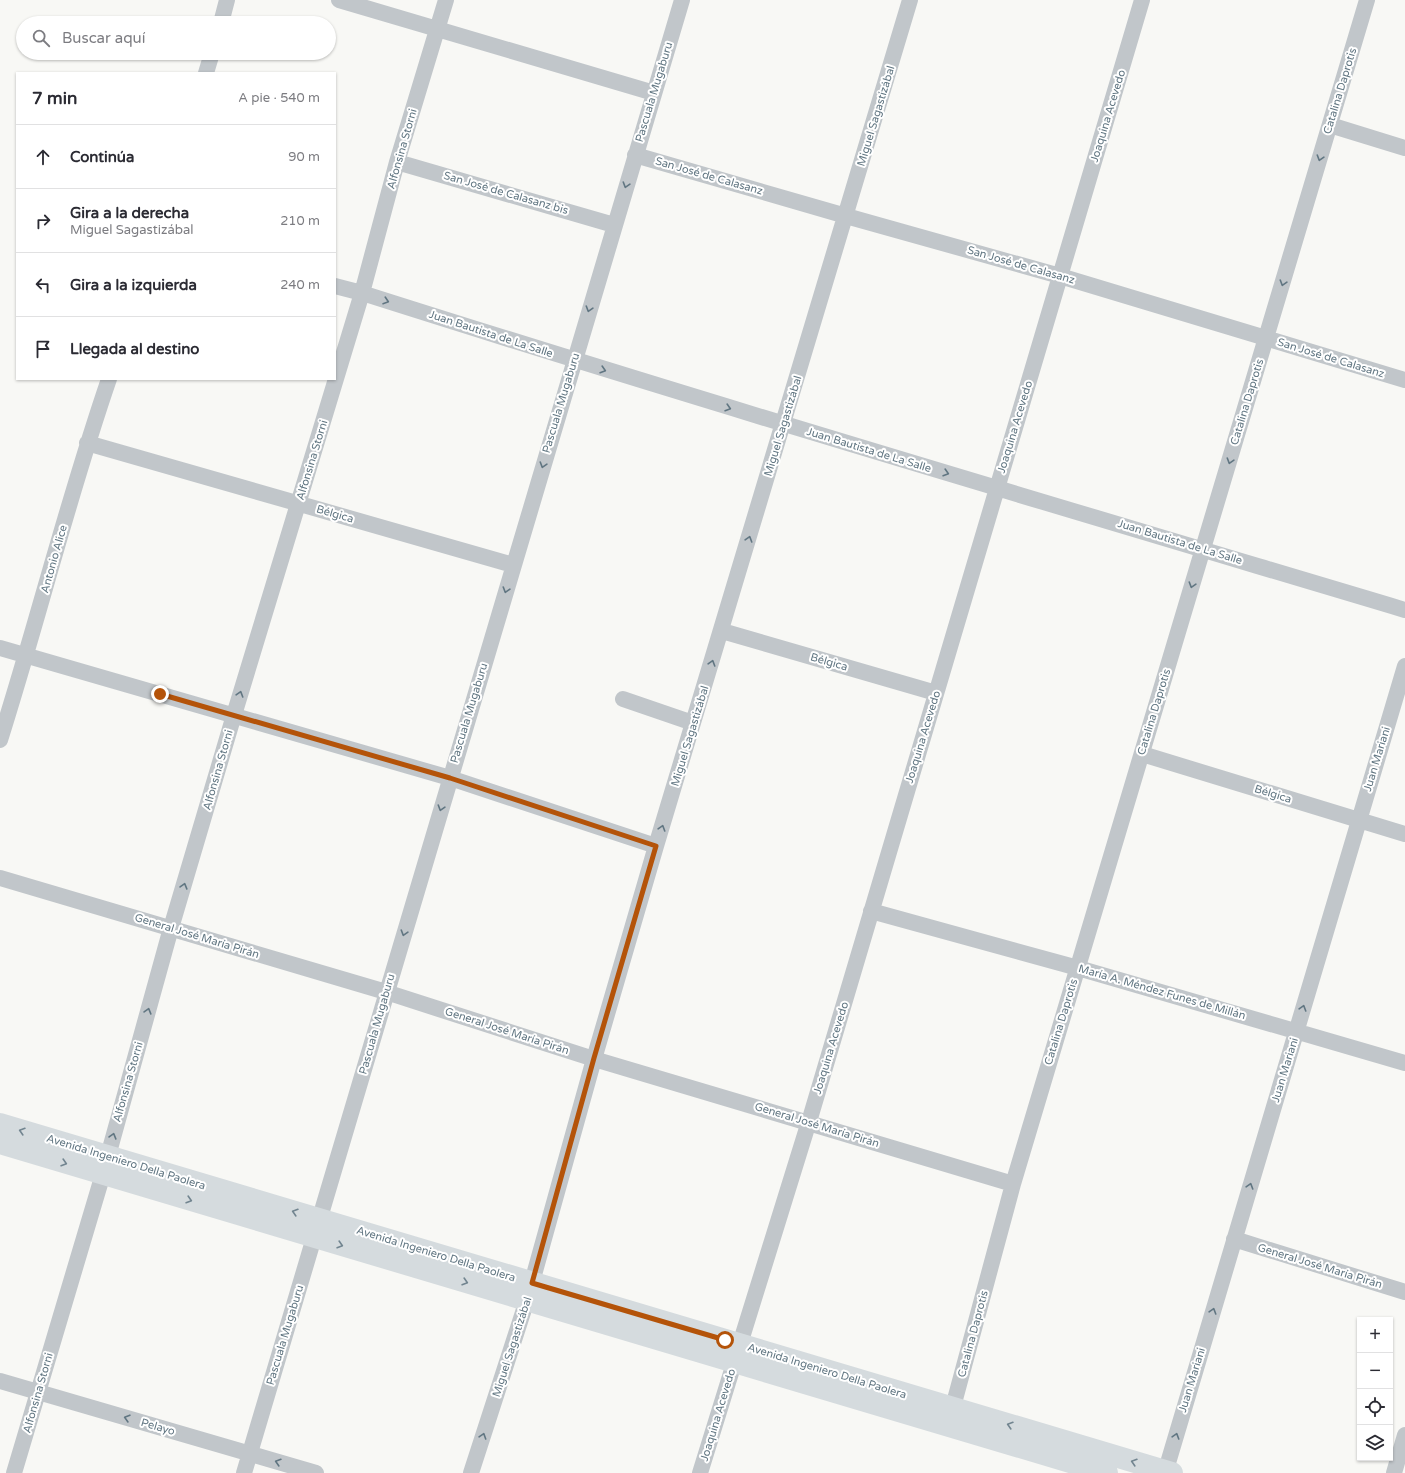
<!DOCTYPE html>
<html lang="es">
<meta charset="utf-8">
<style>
:root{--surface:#fff;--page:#f2f2f3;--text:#2b2b33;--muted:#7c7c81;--line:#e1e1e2}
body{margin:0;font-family:"Varela Round",sans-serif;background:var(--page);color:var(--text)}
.controls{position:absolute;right:12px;bottom:12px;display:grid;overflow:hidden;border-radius:0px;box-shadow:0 1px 3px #0004}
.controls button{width:36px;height:36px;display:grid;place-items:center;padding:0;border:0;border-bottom:1px solid var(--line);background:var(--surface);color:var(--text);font:20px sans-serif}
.stop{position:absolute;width:12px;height:12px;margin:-9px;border:3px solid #b45309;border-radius:50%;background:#fff}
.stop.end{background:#b45309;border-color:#fff;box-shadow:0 1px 4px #0008}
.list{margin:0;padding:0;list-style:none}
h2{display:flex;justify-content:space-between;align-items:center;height:52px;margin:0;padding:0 16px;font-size:17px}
h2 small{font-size:13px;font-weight:400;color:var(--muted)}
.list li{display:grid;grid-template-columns:26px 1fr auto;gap:12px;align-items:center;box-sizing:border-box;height:64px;padding:0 16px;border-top:1px solid var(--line)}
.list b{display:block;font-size:15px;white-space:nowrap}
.list p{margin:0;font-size:13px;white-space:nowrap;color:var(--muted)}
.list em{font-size:13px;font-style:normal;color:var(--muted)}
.icon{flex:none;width:22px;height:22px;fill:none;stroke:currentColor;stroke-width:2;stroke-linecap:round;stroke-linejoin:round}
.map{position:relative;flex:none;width:1405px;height:1473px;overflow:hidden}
.search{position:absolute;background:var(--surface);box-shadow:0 1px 3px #0004;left:16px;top:16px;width:320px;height:44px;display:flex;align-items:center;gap:10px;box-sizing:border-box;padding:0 14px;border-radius:22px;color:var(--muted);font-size:15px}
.panel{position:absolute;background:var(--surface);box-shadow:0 1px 3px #0004;left:16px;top:72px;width:320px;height:308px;border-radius:0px}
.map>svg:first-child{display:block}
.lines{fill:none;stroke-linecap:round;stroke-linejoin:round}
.minor{stroke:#c1c6ca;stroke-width:16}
.secondary{stroke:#d5dbde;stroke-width:22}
.oneway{stroke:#617682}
.oneway2{stroke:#728590}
.route{stroke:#b45309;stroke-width:5}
.labels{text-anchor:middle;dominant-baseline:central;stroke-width:4;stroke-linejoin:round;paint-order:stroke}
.street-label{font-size:11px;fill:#617682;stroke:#fff}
</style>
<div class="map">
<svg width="1405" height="1473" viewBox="0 0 1405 1473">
<rect width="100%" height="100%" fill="#f8f8f5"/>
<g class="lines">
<path class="minor" d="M339,0L654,93
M221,23L227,0
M206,73L212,53
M1330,125L1405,148
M635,155L846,216L1060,276L1405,380
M397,162L614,225
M335,286L362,293C708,403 1057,506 1405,610
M87,443L513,565
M722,631L936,693
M0,648L450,778L656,846
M623,699L693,723
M0,740C38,620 68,498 109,379
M1142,754L1405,834
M0,878L386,992L594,1059L1013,1184
M871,911L1078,968L1405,1063
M1234,1239L1405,1292
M0,1381L316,1473
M950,1418L1013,1184L1367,0
M14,1473L103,1174L171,928L234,715L362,293L397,162L446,0
M244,1473L682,0
M471,1473L527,1300L594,1059L656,846L910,0
M700,1473L811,1115L1142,0
M1165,1473L1405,666
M1394,1473L1405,1435"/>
<path class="secondary" d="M0,1124L1172,1473
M0,1143L1107,1473"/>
</g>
<defs><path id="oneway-chevron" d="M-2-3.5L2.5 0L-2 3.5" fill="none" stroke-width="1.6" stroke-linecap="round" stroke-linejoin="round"/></defs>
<g class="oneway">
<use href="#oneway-chevron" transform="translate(1320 158) rotate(107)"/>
<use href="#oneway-chevron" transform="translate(626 185) rotate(107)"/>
<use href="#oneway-chevron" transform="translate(1283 283) rotate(107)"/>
<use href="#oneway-chevron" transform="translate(386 301) rotate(18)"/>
<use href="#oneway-chevron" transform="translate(589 309) rotate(107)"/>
<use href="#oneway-chevron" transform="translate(603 370) rotate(17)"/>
<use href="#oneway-chevron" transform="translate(728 408) rotate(17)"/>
<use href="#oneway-chevron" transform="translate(1230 461) rotate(107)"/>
<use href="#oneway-chevron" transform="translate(543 465) rotate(107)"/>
<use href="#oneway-chevron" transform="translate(946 473) rotate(17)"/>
<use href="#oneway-chevron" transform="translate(749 539) rotate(-73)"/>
<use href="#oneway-chevron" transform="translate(1192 585) rotate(107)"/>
<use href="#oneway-chevron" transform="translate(506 590) rotate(107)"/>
<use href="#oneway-chevron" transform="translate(712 663) rotate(-73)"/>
<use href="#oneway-chevron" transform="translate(240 694) rotate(-73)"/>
<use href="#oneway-chevron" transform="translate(441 808) rotate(107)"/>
<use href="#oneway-chevron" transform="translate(662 828) rotate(-73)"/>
<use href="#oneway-chevron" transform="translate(184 886) rotate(-74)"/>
<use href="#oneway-chevron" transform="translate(404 933) rotate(107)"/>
<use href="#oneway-chevron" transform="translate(1303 1008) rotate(-73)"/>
<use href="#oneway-chevron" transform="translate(148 1011) rotate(-74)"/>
<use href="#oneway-chevron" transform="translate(113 1136) rotate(-74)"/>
<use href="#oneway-chevron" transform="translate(1250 1186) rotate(-73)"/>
<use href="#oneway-chevron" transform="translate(1213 1311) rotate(-73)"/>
<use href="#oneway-chevron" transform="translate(127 1418) rotate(-164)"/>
<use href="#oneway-chevron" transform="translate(483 1436) rotate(-72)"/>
<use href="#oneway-chevron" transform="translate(1176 1436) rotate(-73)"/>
<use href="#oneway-chevron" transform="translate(278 1462) rotate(-163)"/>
</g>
<g class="oneway2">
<use href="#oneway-chevron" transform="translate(22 1131) rotate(-163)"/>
<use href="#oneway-chevron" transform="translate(64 1163) rotate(17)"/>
<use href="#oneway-chevron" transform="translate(189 1200) rotate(17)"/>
<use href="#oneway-chevron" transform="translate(295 1212) rotate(-163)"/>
<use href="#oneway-chevron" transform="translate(340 1245) rotate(17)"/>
<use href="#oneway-chevron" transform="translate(465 1282) rotate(17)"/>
<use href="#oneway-chevron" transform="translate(1010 1425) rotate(-163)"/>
<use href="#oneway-chevron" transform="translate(1134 1462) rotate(-163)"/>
</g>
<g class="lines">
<path class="route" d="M160,694L450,778L656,846L594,1058L532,1283L725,1340"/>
</g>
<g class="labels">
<g class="street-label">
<text transform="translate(1340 91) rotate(-73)">Catalina Daprotis</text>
<text transform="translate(654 92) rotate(-73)">Pascuala Mugaburu</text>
<text transform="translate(876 116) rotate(-73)">Miguel Sagastizábal</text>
<text transform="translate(1108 116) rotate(-73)">Joaquina Acevedo</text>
<text transform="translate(402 149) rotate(-74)">Alfonsina Storni</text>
<text transform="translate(709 176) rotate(16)">San José de Calasanz</text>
<text transform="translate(506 193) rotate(16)">San José de Calasanz bis</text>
<text transform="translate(1021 265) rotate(16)">San José de Calasanz</text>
<text transform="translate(491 334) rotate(18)">Juan Bautista de La Salle</text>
<text transform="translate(1331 358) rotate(17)">San José de Calasanz</text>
<text transform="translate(1247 402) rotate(-73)">Catalina Daprotis</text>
<text transform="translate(561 403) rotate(-73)">Pascuala Mugaburu</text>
<text transform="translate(783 426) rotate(-73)">Miguel Sagastizábal</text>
<text transform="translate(1015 427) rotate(-73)">Joaquina Acevedo</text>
<text transform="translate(869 450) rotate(17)">Juan Bautista de La Salle</text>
<text transform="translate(312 460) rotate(-73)">Alfonsina Storni</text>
<text transform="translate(335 514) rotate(16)">Bélgica</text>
<text transform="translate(1180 542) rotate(17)">Juan Bautista de La Salle</text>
<text transform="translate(54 559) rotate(-74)">Antonio Alice</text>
<text transform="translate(829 662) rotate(16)">Bélgica</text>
<text transform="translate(1154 712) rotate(-73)">Catalina Daprotis</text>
<text transform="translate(469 713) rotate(-73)">Pascuala Mugaburu</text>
<text transform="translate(690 736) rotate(-73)">Miguel Sagastizábal</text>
<text transform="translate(923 737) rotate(-73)">Joaquina Acevedo</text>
<text transform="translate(1377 759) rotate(-73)">Juan Mariani</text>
<text transform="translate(218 770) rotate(-74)">Alfonsina Storni</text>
<text transform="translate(1273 794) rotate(17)">Bélgica</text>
<text transform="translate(197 936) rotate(17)">General José María Pirán</text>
<text transform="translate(1162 992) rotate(16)">María A. Méndez Funes de Millán</text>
<text transform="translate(1061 1022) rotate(-73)">Catalina Daprotis</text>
<text transform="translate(377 1024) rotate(-74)">Pascuala Mugaburu</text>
<text transform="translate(507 1031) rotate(18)">General José María Pirán</text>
<text transform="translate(831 1048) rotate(-73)">Joaquina Acevedo</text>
<text transform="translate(1285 1070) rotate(-73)">Juan Mariani</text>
<text transform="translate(128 1082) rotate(-74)">Alfonsina Storni</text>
<text transform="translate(817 1125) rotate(17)">General José María Pirán</text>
<text transform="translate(126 1162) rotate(17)">Avenida Ingeniero Della Paolera</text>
<text transform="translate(436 1254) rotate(17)">Avenida Ingeniero Della Paolera</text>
<text transform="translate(1320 1266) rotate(17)">General José María Pirán</text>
<text transform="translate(973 1334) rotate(-75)">Catalina Daprotis</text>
<text transform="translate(285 1335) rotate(-73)">Pascuala Mugaburu</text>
<text transform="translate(512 1347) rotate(-72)">Miguel Sagastizábal</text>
<text transform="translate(827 1371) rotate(17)">Avenida Ingeniero Della Paolera</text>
<text transform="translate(1192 1380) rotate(-73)">Juan Mariani</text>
<text transform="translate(38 1393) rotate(-74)">Alfonsina Storni</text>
<text transform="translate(718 1415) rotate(-73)">Joaquina Acevedo</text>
<text transform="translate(158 1427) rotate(16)">Pelayo</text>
</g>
</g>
</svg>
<div class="controls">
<button>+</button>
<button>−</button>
<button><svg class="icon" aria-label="locate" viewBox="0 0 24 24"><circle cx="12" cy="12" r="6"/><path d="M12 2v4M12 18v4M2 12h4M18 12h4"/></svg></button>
<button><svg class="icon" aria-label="layers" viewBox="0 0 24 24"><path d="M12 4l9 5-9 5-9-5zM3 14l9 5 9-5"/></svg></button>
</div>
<div class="stop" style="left:725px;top:1340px"></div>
<div class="stop end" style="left:160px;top:694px"></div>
<div class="search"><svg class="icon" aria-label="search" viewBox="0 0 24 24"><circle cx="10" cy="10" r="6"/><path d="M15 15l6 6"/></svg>Buscar aquí</div>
<section class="panel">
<h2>7 min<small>A pie · 540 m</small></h2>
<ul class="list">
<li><svg class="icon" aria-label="ahead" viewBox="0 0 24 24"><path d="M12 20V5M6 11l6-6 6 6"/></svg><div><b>Continúa</b></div><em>90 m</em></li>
<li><svg class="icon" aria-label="right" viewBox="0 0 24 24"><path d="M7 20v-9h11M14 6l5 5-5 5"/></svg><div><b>Gira a la derecha</b><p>Miguel Sagastizábal</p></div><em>210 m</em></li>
<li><svg class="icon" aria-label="left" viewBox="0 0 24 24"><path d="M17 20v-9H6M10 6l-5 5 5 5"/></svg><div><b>Gira a la izquierda</b></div><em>240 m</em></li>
<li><svg class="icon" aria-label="arrive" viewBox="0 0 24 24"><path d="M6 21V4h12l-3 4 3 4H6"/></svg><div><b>Llegada al destino</b></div></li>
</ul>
</section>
</div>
